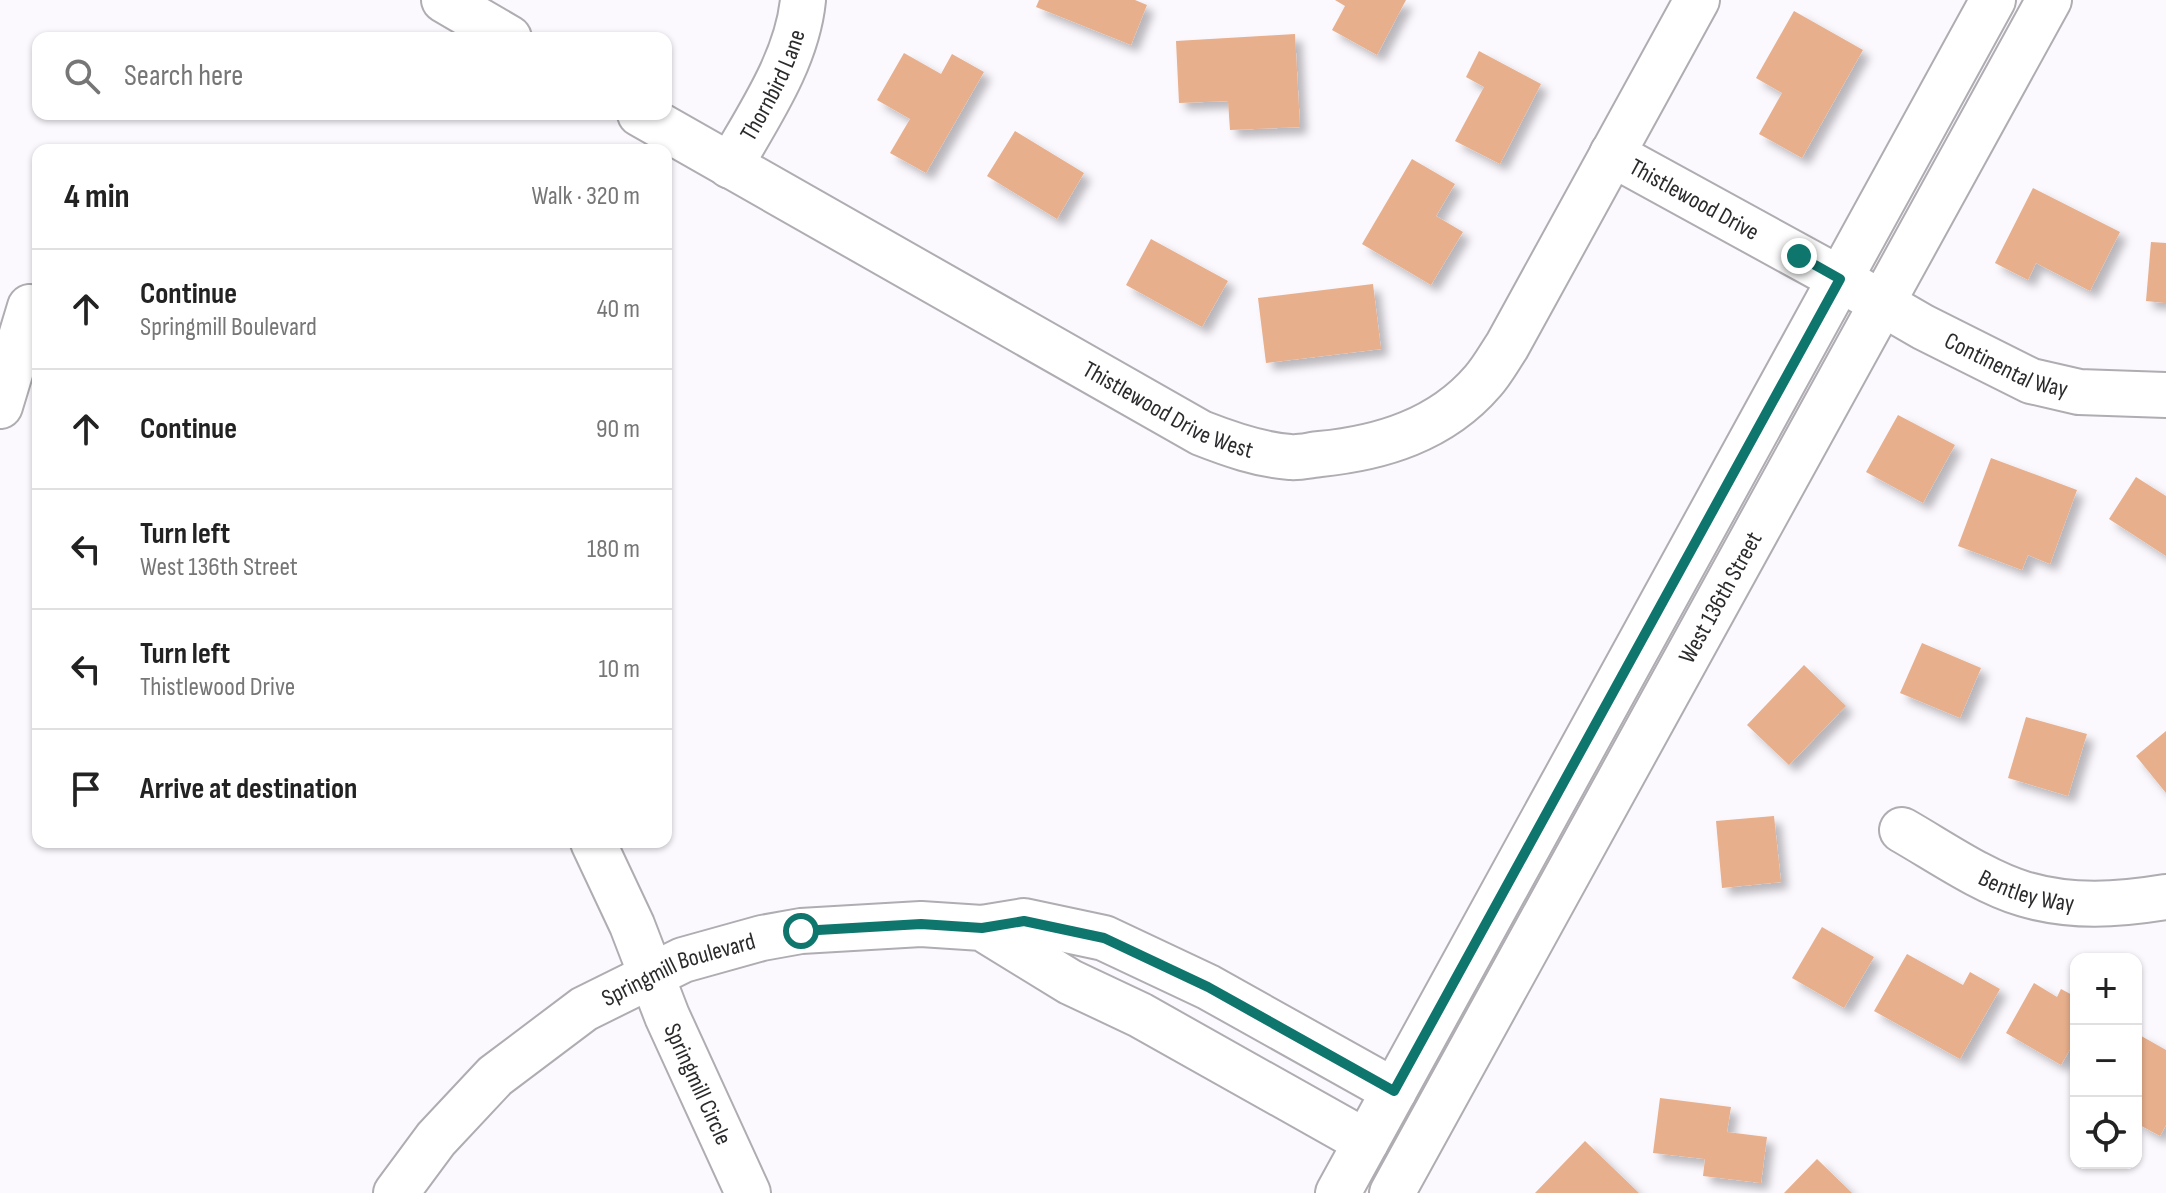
<!DOCTYPE html>
<meta charset="utf-8">
<style>
:root{--surface:#fff;--page:#f2f2f2;--text:#222;--muted:#767676;--line:#e0e0e0}
body{margin:0;font-family:"Sofia Sans Condensed",sans-serif;background:var(--page);color:var(--text)}
.controls{position:absolute;right:24px;bottom:24px;display:grid;overflow:hidden;border-radius:16px;box-shadow:0 2px 6px #0004}
.controls button{width:72px;height:72px;display:grid;place-items:center;padding:0;border:0;border-bottom:2px solid var(--line);background:var(--surface);color:var(--text);font:40px sans-serif}
.stop{position:absolute;width:24px;height:24px;margin:-18px;border:6px solid #0f766e;border-radius:50%;background:#fff}
.stop.end{background:#0f766e;border-color:#fff;box-shadow:0 2px 8px #0008}
.list{margin:0;padding:0;list-style:none}
h2{display:flex;justify-content:space-between;align-items:center;height:104px;margin:0;padding:0 32px;font-size:34px}
h2 small{font-size:26px;font-weight:400;color:var(--muted)}
.list li{display:grid;grid-template-columns:52px 1fr auto;gap:24px;align-items:center;box-sizing:border-box;height:120px;padding:0 32px;border-top:2px solid var(--line)}
.list b{display:block;font-size:30px;white-space:nowrap}
.list p{margin:0;font-size:26px;white-space:nowrap;color:var(--muted)}
.list em{font-size:26px;font-style:normal;color:var(--muted)}
.icon{flex:none;width:44px;height:44px;fill:none;stroke:currentColor;stroke-width:2;stroke-linecap:round;stroke-linejoin:round}
.map{position:relative;flex:none;width:2166px;height:1193px;overflow:hidden}
.search{position:absolute;background:var(--surface);box-shadow:0 2px 6px #0004;left:32px;top:32px;width:640px;height:88px;display:flex;align-items:center;gap:20px;box-sizing:border-box;padding:0 28px;border-radius:16px;color:var(--muted);font-size:30px}
.panel{position:absolute;background:var(--surface);box-shadow:0 2px 6px #0004;left:32px;top:144px;width:640px;height:704px;border-radius:16px}
.map>svg:first-child{display:block}
.building{fill:#e7af8c;filter:url(#shadow)}
.lines{fill:none;stroke-linecap:round;stroke-linejoin:round}
.minor-casing{stroke:#afacb2;stroke-width:48}
.minor{stroke:#fff;stroke-width:44}
.route{stroke:#0f766e;stroke-width:10}
.labels{text-anchor:middle;dominant-baseline:central;stroke-width:7;stroke-linejoin:round;paint-order:stroke}
.street-label{font-size:24px;fill:#2b2a2c;stroke:#fff}
</style>
<div class="map">
<svg width="2166" height="1193" viewBox="0 0 2166 1193">
<defs>
<filter id="shadow"><feDropShadow dx="7" dy="7" stdDeviation="4" flood-color="#0004"/></filter>
</defs>
<rect width="100%" height="100%" fill="#fbf8fe"/>
<path class="building" d="M1039,0H1135L1147,5L1131,45L1036,7Z
M1335,0H1406L1377,55L1332,30L1345,6Z
M1794,11L1863,50L1802,158L1759,134L1782,93L1756,78Z
M1295,34L1300,127L1230,130L1228,101L1179,103L1176,41Z
M1479,51L1541,84L1500,164L1455,141L1484,87L1466,77Z
M904,53L941,74L952,54L984,72L926,173L890,153L910,119L877,100Z
M1015,131L1084,173L1057,219L987,176Z
M1412,159L1455,184L1436,216L1463,232L1431,285L1362,244Z
M2033,188L2120,232L2090,291L2036,263L2028,280L1995,263Z
M1151,239L1228,281L1202,327L1126,285Z
M2151,242L2166,243V303L2146,301Z
M1373,284L1381,349L1266,363L1258,298Z
M1898,415L1955,445L1923,503L1866,472Z
M1991,458L2077,490L2050,564L2028,555L2022,570L1958,546Z
M2136,477L2166,496V556L2109,519Z
M1922,643L1981,668L1960,718L1900,693Z
M1804,665L1846,706L1789,765L1747,725Z
M2026,717L2087,734L2068,796L2008,778Z
M2166,731V793L2136,756Z
M1774,816L1781,882L1722,888L1716,821Z
M1822,927L1874,957L1844,1008L1792,978Z
M1907,954L1963,985L1970,972L2000,989L1960,1059L1874,1011Z
M2034,983L2057,997L2061,989L2076,997V1039L2061,1065L2006,1033Z
M2136,1033L2166,1050V1125L2160,1136L2136,1123Z
M1660,1098L1731,1107L1727,1132L1767,1137L1761,1183L1703,1176L1705,1159L1653,1153Z
M1585,1141L1639,1193H1535Z
M1817,1159L1852,1193H1784Z"/>
<g class="lines">
<g class="minor-casing">
<g id="minor">
<path d="M444,0L509,38"/>
<path id="s1" d="M640,114L1201,433C1229,444 1260,455 1290,457C1299,458 1310,455 1320,454C1381,448 1441,430 1483,381C1492,371 1499,358 1507,346L1697,0"/>
<path id="s2" d="M1612,154L1840,279L1923,327L2031,381L2079,392L2166,395"/>
<path id="s3" d="M730,166C759,115 797,60 803,0"/>
<path d="M0,406L30,307"/>
<path id="s4" d="M1902,830C1939,851 1983,882 2024,894C2071,908 2118,905 2166,897"/>
<path id="s5" d="M593,842L632,925L667,1016L748,1193"/>
<path d="M982,928L1024,921L1104,938L1208,987L1394,1091"/>
<path id="s6" d="M396,1193L436,1139L495,1076L584,1009L683,960L762,938L801,931L921,924L982,928L1070,982L1140,1015L1366,1142"/>
<path d="M1338,1193L1993,0"/>
<path id="s7" d="M1392,1193L2049,0"/>
</g>
</g>
<use href="#minor" class="minor"/>
</g>
<g class="lines">
<path class="route" d="M801,931L921,924L982,928L1024,921L1104,938L1208,987L1394,1091L1840,279L1799,256"/>
</g>
<g class="labels">
<g class="street-label">
<text stroke="none"><textPath href="#s3" startOffset="92">Thornbird Lane</textPath></text>
<text stroke="none"><textPath href="#s2" startOffset="94">Thistlewood Drive</textPath></text>
<text stroke="none"><textPath href="#s2" startOffset="448">Continental Way</textPath></text>
<text stroke="none"><textPath href="#s1" startOffset="606">Thistlewood Drive West</textPath></text>
<text stroke="none"><textPath href="#s7" startOffset="680">West 136th Street</textPath></text>
<text stroke="none"><textPath href="#s4" startOffset="140">Bentley Way</textPath></text>
<text stroke="none"><textPath href="#s6" startOffset="368">Springmill Boulevard</textPath></text>
<text stroke="none"><textPath href="#s5" startOffset="264">Springmill Circle</textPath></text>
</g>
</g>
</svg>
<div class="controls">
<button>+</button>
<button>−</button>
<button><svg class="icon" aria-label="locate" viewBox="0 0 24 24"><circle cx="12" cy="12" r="6"/><path d="M12 2v4M12 18v4M2 12h4M18 12h4"/></svg></button>
</div>
<div class="stop" style="left:801px;top:931px"></div>
<div class="stop end" style="left:1799px;top:256px"></div>
<div class="search"><svg class="icon" aria-label="search" viewBox="0 0 24 24"><circle cx="10" cy="10" r="6"/><path d="M15 15l6 6"/></svg>Search here</div>
<section class="panel">
<h2>4 min<small>Walk · 320 m</small></h2>
<ul class="list">
<li><svg class="icon" aria-label="ahead" viewBox="0 0 24 24"><path d="M12 20V5M6 11l6-6 6 6"/></svg><div><b>Continue</b><p>Springmill Boulevard</p></div><em>40 m</em></li>
<li><svg class="icon" aria-label="ahead" viewBox="0 0 24 24"><path d="M12 20V5M6 11l6-6 6 6"/></svg><div><b>Continue</b></div><em>90 m</em></li>
<li><svg class="icon" aria-label="left" viewBox="0 0 24 24"><path d="M17 20v-9H6M10 6l-5 5 5 5"/></svg><div><b>Turn left</b><p>West 136th Street</p></div><em>180 m</em></li>
<li><svg class="icon" aria-label="left" viewBox="0 0 24 24"><path d="M17 20v-9H6M10 6l-5 5 5 5"/></svg><div><b>Turn left</b><p>Thistlewood Drive</p></div><em>10 m</em></li>
<li><svg class="icon" aria-label="arrive" viewBox="0 0 24 24"><path d="M6 21V4h12l-3 4 3 4H6"/></svg><div><b>Arrive at destination</b></div></li>
</ul>
</section>
</div>
